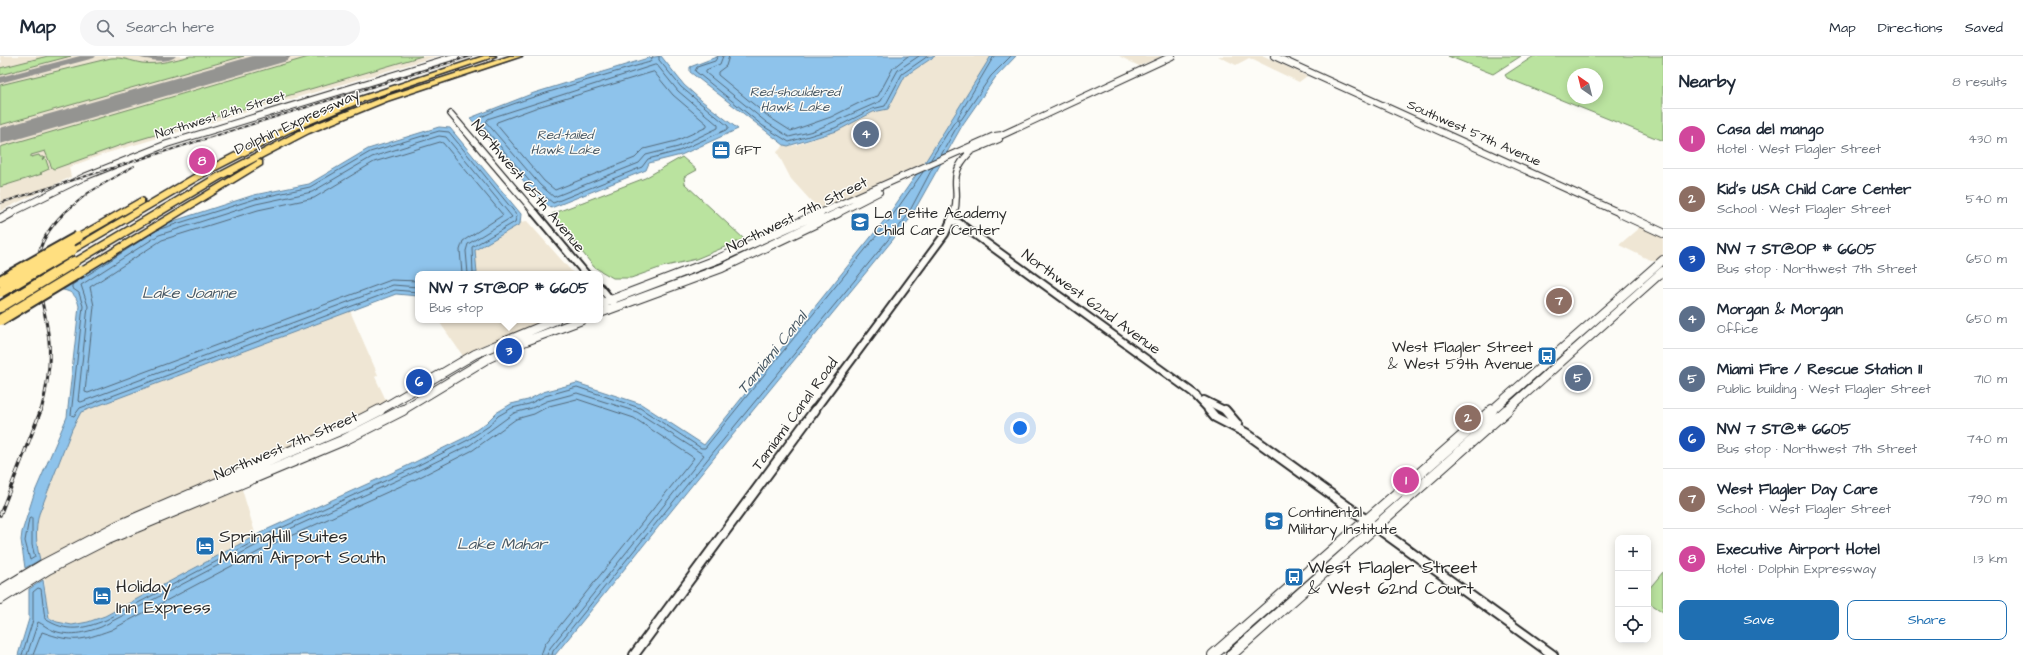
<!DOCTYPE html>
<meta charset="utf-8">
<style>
:root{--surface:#fff;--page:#f6f6f7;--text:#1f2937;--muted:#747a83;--line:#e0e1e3;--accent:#1f6fb2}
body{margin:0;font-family:"Architects Daughter",sans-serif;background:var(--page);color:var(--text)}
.controls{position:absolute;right:12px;bottom:12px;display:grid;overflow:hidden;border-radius:8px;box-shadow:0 2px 10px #0003}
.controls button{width:36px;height:36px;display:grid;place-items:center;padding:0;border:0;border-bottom:1px solid var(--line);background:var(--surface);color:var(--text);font:20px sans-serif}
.compass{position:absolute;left:1567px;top:12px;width:36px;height:36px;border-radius:50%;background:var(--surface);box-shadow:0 2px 10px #0003;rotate:325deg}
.you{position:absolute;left:1020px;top:372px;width:14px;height:14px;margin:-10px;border:3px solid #fff;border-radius:50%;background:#1a73e8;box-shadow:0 0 0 6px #1a73e833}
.badge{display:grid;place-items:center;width:26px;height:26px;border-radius:50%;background:var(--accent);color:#fff;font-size:13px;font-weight:700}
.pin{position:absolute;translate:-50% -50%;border:2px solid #fff;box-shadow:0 1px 4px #0006}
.popup{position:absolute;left:415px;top:215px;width:188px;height:52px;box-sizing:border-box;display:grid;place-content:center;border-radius:8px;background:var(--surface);filter:drop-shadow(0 1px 3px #0005);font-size:13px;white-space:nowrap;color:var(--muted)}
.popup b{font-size:15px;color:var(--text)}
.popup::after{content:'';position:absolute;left:50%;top:100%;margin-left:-8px;border:8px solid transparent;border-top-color:var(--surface)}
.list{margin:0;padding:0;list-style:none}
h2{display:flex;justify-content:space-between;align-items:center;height:52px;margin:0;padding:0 16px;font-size:17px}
h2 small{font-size:13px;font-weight:400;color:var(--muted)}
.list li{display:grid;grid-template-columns:26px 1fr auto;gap:12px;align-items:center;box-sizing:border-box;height:60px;padding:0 16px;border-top:1px solid var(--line)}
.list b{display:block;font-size:15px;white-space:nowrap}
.list p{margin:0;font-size:13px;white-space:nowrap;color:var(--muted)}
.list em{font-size:13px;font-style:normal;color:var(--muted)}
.actions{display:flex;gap:8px;padding:12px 16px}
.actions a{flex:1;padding:9px 0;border:1px solid var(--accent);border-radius:8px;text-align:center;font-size:14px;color:var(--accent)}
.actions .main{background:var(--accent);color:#fff}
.icon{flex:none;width:22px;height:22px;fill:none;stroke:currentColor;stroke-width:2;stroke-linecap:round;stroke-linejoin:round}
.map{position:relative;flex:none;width:1663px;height:599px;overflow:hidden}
header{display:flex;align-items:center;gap:24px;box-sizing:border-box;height:56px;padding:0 20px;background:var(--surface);border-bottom:1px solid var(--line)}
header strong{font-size:19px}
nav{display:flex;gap:22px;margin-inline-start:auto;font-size:14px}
.search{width:280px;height:36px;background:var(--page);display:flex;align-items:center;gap:10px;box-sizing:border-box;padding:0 14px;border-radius:22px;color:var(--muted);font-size:15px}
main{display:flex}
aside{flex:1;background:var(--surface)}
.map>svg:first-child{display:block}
.built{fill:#efe6d4}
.green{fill:#bae39f;stroke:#728765;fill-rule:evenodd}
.water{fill:#8ec3eb;stroke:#66869e}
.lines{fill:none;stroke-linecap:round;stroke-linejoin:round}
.shore{stroke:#536878;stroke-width:1}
.taxiway{fill:#949491;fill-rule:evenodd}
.runway{fill:#949491;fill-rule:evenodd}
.tertiary-far2-casing{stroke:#2b2b2b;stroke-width:8}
.tertiary-far1-casing{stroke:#2b2b2b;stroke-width:10}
.tertiary-casing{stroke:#2b2b2b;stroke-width:12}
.secondary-far2-casing{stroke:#2b2b2b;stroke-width:8}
.secondary-far1-casing{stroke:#2b2b2b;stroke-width:10}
.secondary-casing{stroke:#2b2b2b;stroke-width:12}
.motorway-casing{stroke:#2b2b2b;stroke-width:3}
.tertiary-far2{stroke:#fdfcf7;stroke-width:5.5}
.tertiary-far1{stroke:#fdfcf7;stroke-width:6}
.tertiary{stroke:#fdfcf7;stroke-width:8}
.secondary-far2{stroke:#fdfcf7;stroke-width:6}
.secondary-far1{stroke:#fdfcf7;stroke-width:8}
.secondary{stroke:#fdfcf7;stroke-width:10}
.motorway{fill:#ffdf80;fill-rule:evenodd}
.rail-far2-casing{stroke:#2b2b2b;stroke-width:2}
.rail-far1-casing{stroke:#2b2b2b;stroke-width:3}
.rail-casing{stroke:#2b2b2b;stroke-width:3.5}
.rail-far2{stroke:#fdfcf7;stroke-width:1;stroke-dasharray:3.5;stroke-linecap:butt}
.rail-far1{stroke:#fdfcf7;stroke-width:1.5;stroke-dasharray:4.5;stroke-linecap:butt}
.rail{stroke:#fdfcf7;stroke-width:2;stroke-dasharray:5.5;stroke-linecap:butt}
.motorway-bridge-casing{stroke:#2b2b2b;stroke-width:14;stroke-linecap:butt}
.motorway-bridge{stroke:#ffdf80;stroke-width:10}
.labels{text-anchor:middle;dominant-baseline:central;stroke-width:3;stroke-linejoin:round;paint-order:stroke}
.far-water-label{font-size:13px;font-style:italic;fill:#495965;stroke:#fdfcf7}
.far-street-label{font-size:13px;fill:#2b2b2b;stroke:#fdfcf7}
.far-poi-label{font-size:13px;fill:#2b2b2b;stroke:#fdfcf7;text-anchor:start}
.street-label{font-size:15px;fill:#2b2b2b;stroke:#fdfcf7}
.poi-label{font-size:15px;fill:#2b2b2b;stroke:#fdfcf7;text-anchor:start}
.water-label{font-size:16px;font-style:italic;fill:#495965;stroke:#fdfcf7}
.near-poi-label{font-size:18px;fill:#2b2b2b;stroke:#fdfcf7;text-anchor:start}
</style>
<header>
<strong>Map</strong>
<div class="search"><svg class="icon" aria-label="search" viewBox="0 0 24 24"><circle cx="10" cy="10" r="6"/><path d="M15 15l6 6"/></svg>Search here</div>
<nav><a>Map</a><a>Directions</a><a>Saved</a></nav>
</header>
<main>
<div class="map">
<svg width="1663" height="599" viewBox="0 0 1663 599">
<rect width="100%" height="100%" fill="#fdfcf7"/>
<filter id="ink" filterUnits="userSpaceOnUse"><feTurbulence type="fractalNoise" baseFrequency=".025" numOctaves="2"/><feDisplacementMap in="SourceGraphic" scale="8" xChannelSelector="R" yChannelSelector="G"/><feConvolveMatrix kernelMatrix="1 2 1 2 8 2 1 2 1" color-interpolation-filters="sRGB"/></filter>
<g filter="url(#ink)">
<path class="built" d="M0,0H438L107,97L69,111L71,121L0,155V7L2,6Z
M935,0H991L925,106L825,151H819L811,145L791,123L777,96L784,89L793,90L837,75L873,56L888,53L905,20Z
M1119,0H1162L1139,10Z
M1218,0H1264L1307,20L1299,26L1249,2L1236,9Z
M527,165L574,218H474L477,216L475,194L520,168V166Z
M1641,170L1663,181V198L1657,204H1650L1619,189Z
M350,255L378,319L375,321L385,342L388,344L376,353L41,506L36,489V473L39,458L72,373L81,356Z
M438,264H547L486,288L463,300Z
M241,430L256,480L105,560L88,566L72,569L57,566L48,562L44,520L96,492Z"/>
<path class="green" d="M48,0H71L0,19V12Z
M190,0H244L0,69V29L111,2C124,1 130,5 142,7C158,9 175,4 190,0Z
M312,0H422L121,89L54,113L52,112L45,95L31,99V101L39,99L40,101H44L42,104L45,101L49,113L40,117L42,118L0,131V91Z
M1448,0H1521L1493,18Z
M1534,0H1663V85L1507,22L1505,19ZM1573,18H1597V42H1573Z
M682,101L697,114L684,121L685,128L744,183L696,203L662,211L631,222H613L594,211L552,158L645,122Z
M1663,516V556L1648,546V534Z"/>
<path class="water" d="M661,0L684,29L702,45L738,73L681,99L649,107L646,114L551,152L533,136L470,62L534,37L648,2Z
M719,0H935L905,20L888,53L873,56L837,75L788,90L784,89L690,16V11Z
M991,0H1016L995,22L963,68L909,164L718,397L555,599H18L29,563V533L43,524L49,562L57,566L72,569L88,566L105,560L268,473L407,410L466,381L486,367L496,357L511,348L528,344L543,336L577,327L641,348L704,389L887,161L925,106Z
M439,71L450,72L521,158L520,168L475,194L477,217L418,218V240L396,238L81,356L72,373L39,458C35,474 36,488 40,504L25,512L21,484L22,476L34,438L67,361L79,250C76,237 70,235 58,233L155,171L254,139L309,128L368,93Z"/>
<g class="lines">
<path class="shore" d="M653,0L650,6C626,13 487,52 478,64L536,133L553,147L642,111L648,103L679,95L728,73V70L681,31L659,4V0
M718,0L715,5L697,11L695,15L763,70L789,86L835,72L872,53L885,50L902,18L928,0
M723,0L720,8L706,14V17L766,66L789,81L813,75L881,45L898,14L919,0
M729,0L726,10L718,16V19L769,61L791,75L831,61L867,43L878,40L893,12L908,0
M994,0L958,61V64H961L991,20L1011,0
M655,9H657L678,35L718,69V72L678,91L646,99L639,107L554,141L540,129L486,66L488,63Z
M654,16L673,39L707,68V71L676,85L644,93L635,102L555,134L544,125L496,68L497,66L538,51Z
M931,103L955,65L958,64L959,67L941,99
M418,225L391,224L88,337L85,336L94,250L90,231L162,184L258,154L314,142L374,106L440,86L443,87L503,159L463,185L460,194L462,218
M418,231L393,229L81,346L78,345L88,250L81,229L159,179L256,148L312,136L372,101L439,80L446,81L512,161L468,188L466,195L468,218
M418,236L395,234L80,352L74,360L71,359L83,250L79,237L72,232V229L157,174L255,143L310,131L370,96L439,75L449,76L517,159L515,166L472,191L473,218
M32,462V489L35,501L30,504L25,485L29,463Z
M22,599L33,564V536L38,532L41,533L45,563C67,577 83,573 106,564L270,477L409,414L468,384L489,370L498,360L512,352L529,348L545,340L577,331L640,352L701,392H705L890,163L923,116
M27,599L38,566C43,568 47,572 52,574C68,581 85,577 101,571L272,481L411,418L470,389L514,357L532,352L547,345L577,337L637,356L704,399L550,592L547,599
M33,599L42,576C74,587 80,585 111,574L275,487L414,424L473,394L516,363L534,358L549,350L577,343L634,362L694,402L545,588L541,599
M552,599L553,595L715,394L906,162L933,111"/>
<path class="taxiway" d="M80,0H96L94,2L0,27V21Z
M139,0H176C168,8 150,4 141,2Z"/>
<path class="runway" d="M253,0H291L287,5L0,88V72Z"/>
<g class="tertiary-far2-casing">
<path id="tertiary-far2" d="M451,58L536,158
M954,158C962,129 945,122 970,96"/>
</g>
<g class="tertiary-far1-casing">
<path id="tertiary-far1" d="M535,157L586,218
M952,165L959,167L1196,339
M600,231L614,248
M600,242L608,254
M1193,337L1210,355
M1204,344L1226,355
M814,355L945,178L954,157"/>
</g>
<g class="tertiary-casing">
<path id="tertiary" d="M1209,354L1215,361L1246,377L1553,599
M1225,354L1237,368
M634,599L815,354"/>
</g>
<g class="secondary-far2-casing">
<path id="secondary-far2" d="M1274,0L1622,158
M968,96L999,83
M9,158L84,121L167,88L456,0
M818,158L994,80L1002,79L1172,0
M836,158L879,136"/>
</g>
<g class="secondary-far1-casing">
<path id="secondary-far1" d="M1620,157L1663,177
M0,163L11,157
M600,248L718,203L820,157
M600,257L722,212L838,157
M378,355L475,298L556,264
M401,355L487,303L526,285L582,264
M1491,355L1663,204
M1506,355L1663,215"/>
</g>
<g class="secondary-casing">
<path id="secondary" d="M0,535L43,509L118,470L347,371L380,354
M0,543L48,513L101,486L344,384L403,354
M1213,599L1492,354
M1231,599L1507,354"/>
</g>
<g class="motorway-casing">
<path id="motorway" d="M484,0H496L366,44L290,76L208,118L75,196H69L67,194L202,114L284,72L360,41Z
M510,0H522L387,45L309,77L221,123L78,208L74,209L69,206L215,119L303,73L381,42Z
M259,104L262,105V109L85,217L81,218L76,215Z
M141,142L144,143V147L81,183H75L73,181Z"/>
</g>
<use href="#tertiary-far2" class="tertiary-far2"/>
<use href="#tertiary-far1" class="tertiary-far1"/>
<use href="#tertiary" class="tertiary"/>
<use href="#secondary-far2" class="secondary-far2"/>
<use href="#secondary-far1" class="secondary-far1"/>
<use href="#secondary" class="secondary"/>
<use href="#motorway" class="motorway"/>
<g class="rail-far2-casing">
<path id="rail-far2" d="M0,147L471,0
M63,158L88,137L134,110"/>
</g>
<g class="rail-far1-casing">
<path id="rail-far1" d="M41,355C47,332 51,309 49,285C44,232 18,202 64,157"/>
</g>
<g class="rail-casing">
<path id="rail" d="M0,459L41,354"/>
</g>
<use href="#rail-far2" class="rail-far2"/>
<use href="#rail-far1" class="rail-far1"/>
<use href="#rail" class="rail"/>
<g class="motorway-bridge-casing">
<path id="motorway-bridge" d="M0,225L78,181
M0,236L72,194
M0,251L74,206
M0,264L81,215"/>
</g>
<use href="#motorway-bridge" class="motorway-bridge"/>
</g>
</g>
<defs>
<g id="office-square" transform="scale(1)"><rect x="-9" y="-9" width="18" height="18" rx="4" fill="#1f6fb2" stroke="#fdfcf7"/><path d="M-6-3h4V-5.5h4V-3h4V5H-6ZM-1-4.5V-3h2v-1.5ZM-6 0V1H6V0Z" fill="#fff"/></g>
<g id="school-square" transform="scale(1)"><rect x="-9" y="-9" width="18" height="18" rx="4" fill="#1f6fb2" stroke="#fdfcf7"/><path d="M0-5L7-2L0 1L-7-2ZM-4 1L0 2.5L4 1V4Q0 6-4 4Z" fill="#fff"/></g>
<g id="bus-square" transform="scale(1)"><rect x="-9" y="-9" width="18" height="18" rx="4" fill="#1f6fb2" stroke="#fdfcf7"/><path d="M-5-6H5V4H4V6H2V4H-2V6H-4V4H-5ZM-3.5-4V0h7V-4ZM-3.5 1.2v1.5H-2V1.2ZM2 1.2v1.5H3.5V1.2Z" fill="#fff"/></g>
<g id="hotel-square" transform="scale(1)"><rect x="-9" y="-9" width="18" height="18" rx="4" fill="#1f6fb2" stroke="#fdfcf7"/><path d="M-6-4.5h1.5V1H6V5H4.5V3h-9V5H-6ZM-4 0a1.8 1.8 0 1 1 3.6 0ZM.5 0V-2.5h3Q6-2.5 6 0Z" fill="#fff"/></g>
</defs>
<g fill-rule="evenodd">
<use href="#office-square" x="721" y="94"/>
<use href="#school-square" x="860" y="166"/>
<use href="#bus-square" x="1547" y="300"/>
<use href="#school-square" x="1274" y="465"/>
<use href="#hotel-square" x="205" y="490"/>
<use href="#bus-square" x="1294" y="521"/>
<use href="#hotel-square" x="102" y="540"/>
</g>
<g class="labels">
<g class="far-water-label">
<text x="795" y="36">Red-shouldered<tspan x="795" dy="15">Hawk Lake</tspan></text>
<text x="565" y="79">Red-tailed<tspan x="565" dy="15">Hawk Lake</tspan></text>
</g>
<g class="far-street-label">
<text transform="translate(220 59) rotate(-17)">Northwest 12th Street</text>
<text transform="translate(1474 77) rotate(24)">Southwest 57th Avenue</text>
</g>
<g class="far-poi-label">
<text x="735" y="94">GFT</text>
</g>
<g class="street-label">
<text transform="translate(297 66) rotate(-25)">Dolphin Expressway</text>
<text transform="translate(528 130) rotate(50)">Northwest 65th Avenue</text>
<text transform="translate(797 159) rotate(-26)">Northwest 7th Street</text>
<text transform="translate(1091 246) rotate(36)">Northwest 62nd Avenue</text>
<text transform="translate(795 358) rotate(-54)">Tamiami Canal Road</text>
<text transform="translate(286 390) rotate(-23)">Northwest 7th Street</text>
</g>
<g class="poi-label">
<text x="874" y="157">La Petite Academy<tspan x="874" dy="17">Child Care Center</tspan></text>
<text x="1533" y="291" text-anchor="end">West Flagler Street<tspan x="1533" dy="17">&amp; West 59th Avenue</tspan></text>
<text x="1288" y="456">Continental<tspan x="1288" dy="17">Military Institute</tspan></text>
</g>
<g class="water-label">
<text x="189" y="237">Lake Joanne</text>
<text transform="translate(772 297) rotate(-51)">Tamiami Canal</text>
<text x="502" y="488">Lake Mahar</text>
</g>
<g class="near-poi-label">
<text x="219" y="480">SpringHill Suites<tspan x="219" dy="21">Miami Airport South</tspan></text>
<text x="1308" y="511">West Flagler Street<tspan x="1308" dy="21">&amp; West 62nd Court</tspan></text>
<text x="116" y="530">Holiday<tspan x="116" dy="21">Inn Express</tspan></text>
</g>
</g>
</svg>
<div class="controls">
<button>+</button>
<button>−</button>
<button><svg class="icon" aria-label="locate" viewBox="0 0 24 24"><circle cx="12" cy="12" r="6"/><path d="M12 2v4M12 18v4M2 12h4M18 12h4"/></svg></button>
</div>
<svg class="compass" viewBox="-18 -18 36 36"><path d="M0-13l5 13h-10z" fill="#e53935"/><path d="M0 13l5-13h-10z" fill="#747a83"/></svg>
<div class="you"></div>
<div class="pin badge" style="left:1406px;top:424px;background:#d1479c">1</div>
<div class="pin badge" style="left:1468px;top:362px;background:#8d6e63">2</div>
<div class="pin badge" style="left:509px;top:295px;background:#1a4fb4">3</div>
<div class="popup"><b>NW 7 ST@OP # 6605</b>Bus stop</div>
<div class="pin badge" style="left:866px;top:78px;background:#5c6f8a">4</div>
<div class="pin badge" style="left:1578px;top:322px;background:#5c6f8a">5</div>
<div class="pin badge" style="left:419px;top:326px;background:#1a4fb4">6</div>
<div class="pin badge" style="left:1559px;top:245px;background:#8d6e63">7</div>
<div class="pin badge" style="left:202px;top:105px;background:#d1479c">8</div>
</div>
<aside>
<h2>Nearby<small>8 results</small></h2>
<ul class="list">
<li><span class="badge" style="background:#d1479c">1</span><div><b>Casa del mango</b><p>Hotel · West Flagler Street</p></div><em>430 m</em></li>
<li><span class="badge" style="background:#8d6e63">2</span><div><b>Kid's USA Child Care Center</b><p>School · West Flagler Street</p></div><em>540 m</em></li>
<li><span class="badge" style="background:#1a4fb4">3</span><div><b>NW 7 ST@OP # 6605</b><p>Bus stop · Northwest 7th Street</p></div><em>650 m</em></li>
<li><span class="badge" style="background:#5c6f8a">4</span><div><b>Morgan &amp; Morgan</b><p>Office</p></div><em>650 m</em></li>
<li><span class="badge" style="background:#5c6f8a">5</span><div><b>Miami Fire / Rescue Station 11</b><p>Public building · West Flagler Street</p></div><em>710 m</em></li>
<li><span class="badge" style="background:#1a4fb4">6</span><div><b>NW 7 ST@# 6605</b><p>Bus stop · Northwest 7th Street</p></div><em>740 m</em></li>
<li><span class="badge" style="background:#8d6e63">7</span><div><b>West Flagler Day Care</b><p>School · West Flagler Street</p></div><em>790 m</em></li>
<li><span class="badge" style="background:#d1479c">8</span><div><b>Executive Airport Hotel</b><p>Hotel · Dolphin Expressway</p></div><em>1.3 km</em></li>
</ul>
<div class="actions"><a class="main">Save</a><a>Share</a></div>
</aside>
</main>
